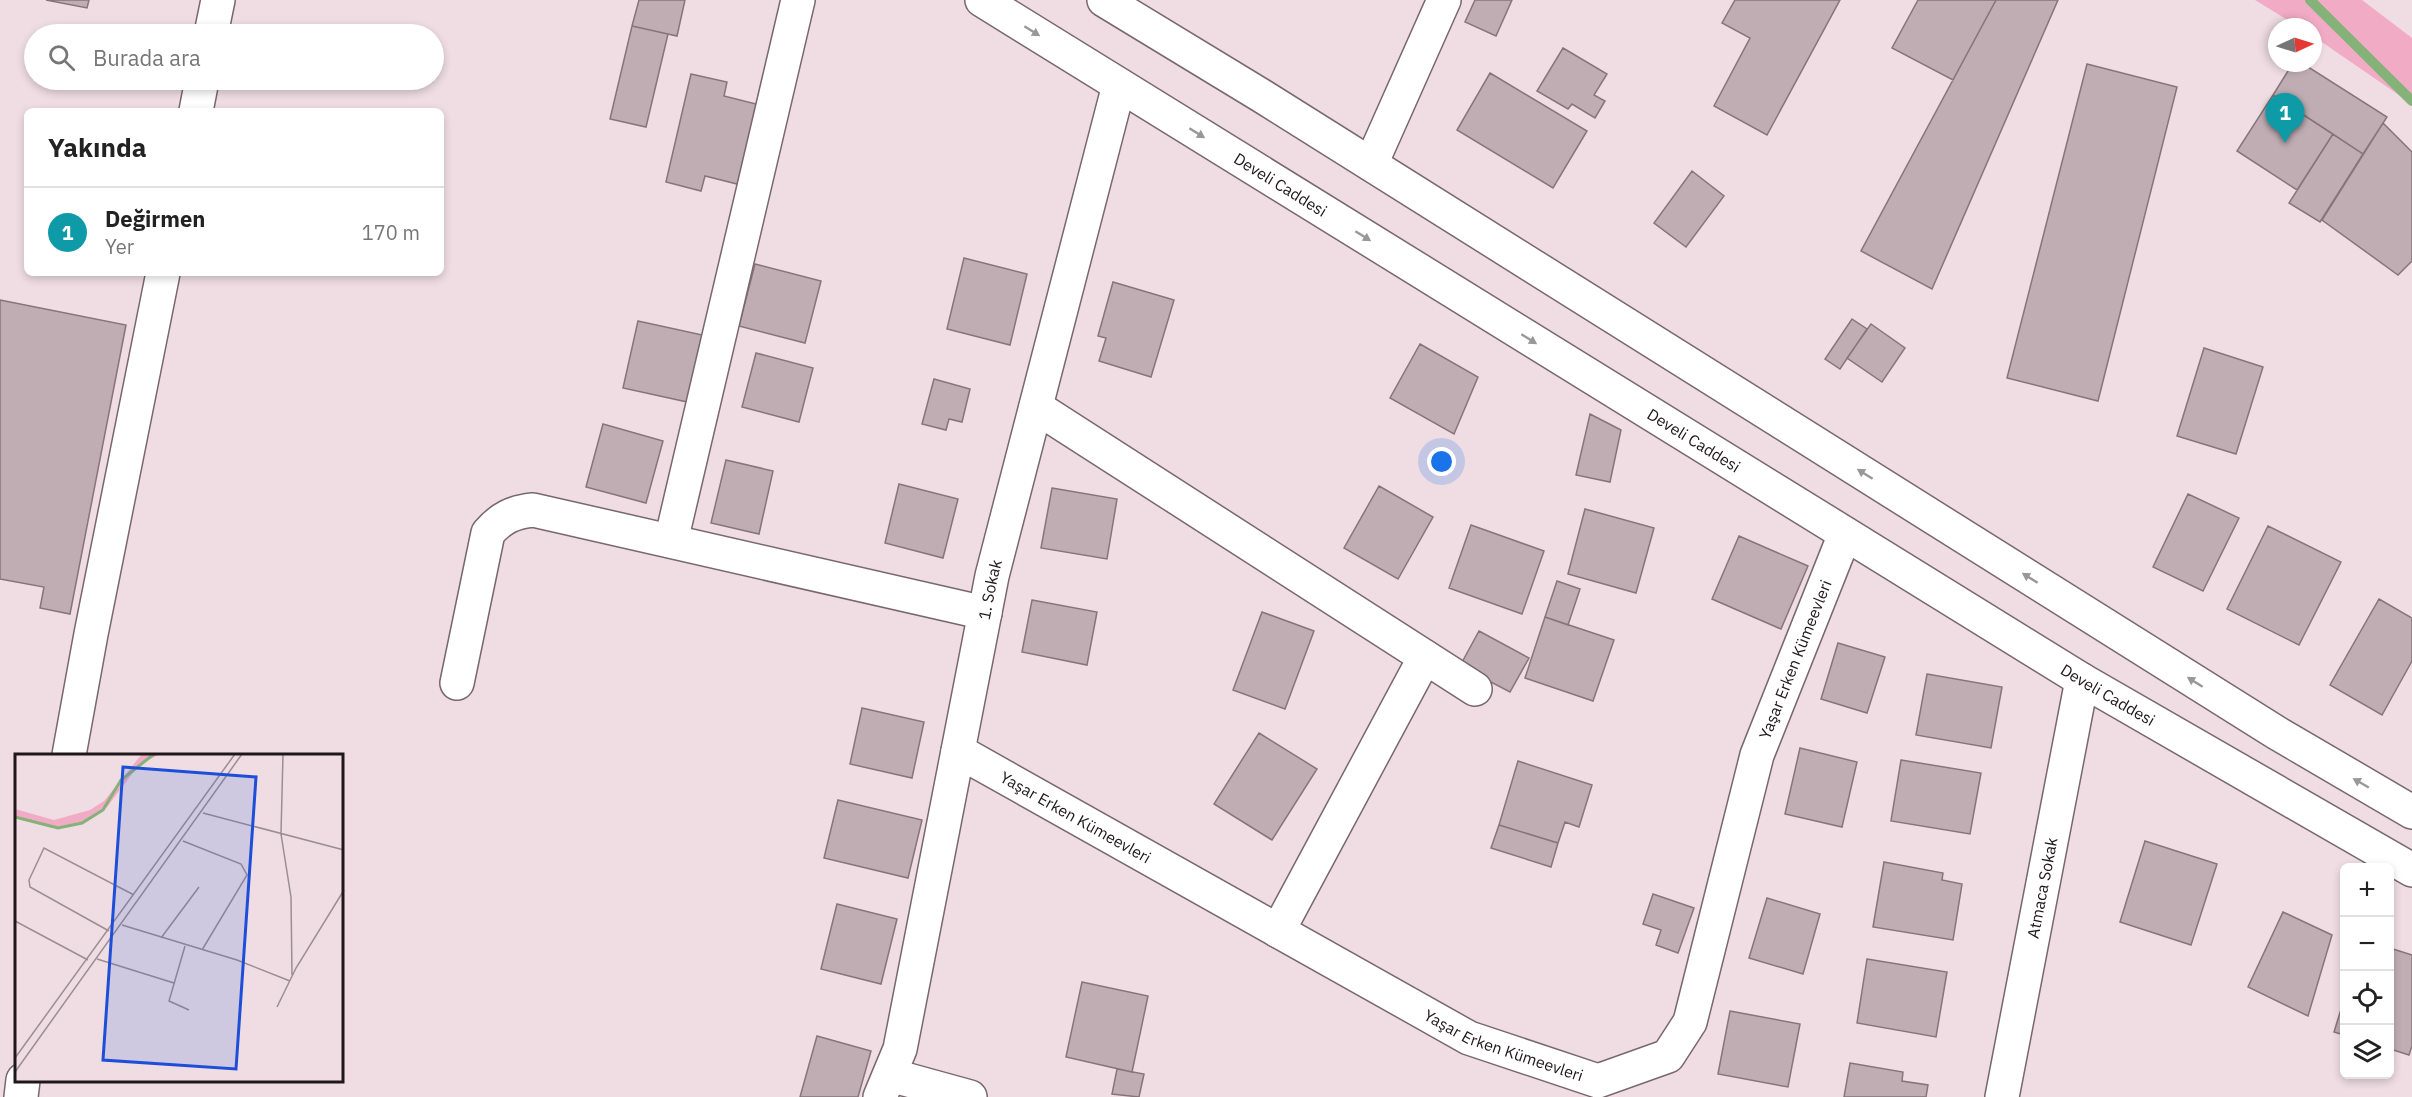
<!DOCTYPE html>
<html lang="tr">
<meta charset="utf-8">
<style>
:root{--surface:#fff;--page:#f2f2f2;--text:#222;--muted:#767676;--line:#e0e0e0;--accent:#d93025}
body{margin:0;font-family:"IBM Plex Sans",sans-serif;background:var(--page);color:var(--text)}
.controls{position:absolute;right:18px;bottom:18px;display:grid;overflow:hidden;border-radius:9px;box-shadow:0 3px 9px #0003}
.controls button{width:54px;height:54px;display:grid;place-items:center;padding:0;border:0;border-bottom:2px solid var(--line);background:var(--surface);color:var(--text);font:30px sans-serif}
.compass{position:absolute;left:2268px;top:18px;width:54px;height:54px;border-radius:50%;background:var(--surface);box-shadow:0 3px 9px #0003;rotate:86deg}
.you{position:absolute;left:1442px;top:462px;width:21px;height:21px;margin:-15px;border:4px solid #fff;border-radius:50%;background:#1a73e8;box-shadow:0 0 0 9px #1a73e833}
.badge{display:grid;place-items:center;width:39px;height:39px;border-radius:50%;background:var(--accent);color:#fff;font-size:20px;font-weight:700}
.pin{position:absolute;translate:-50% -50px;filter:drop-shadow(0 2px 3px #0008)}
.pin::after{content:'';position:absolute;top:32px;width:21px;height:18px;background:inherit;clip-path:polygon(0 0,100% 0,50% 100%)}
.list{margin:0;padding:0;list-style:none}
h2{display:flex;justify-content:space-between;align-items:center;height:78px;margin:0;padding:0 24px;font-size:26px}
h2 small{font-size:20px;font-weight:400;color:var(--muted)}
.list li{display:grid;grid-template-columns:39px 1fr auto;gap:18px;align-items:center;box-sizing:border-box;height:90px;padding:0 24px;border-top:2px solid var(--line)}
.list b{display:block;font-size:22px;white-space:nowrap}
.list p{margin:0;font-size:20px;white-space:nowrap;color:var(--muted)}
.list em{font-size:20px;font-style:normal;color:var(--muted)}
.icon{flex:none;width:33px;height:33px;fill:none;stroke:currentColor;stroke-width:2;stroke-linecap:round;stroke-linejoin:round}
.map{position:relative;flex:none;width:2412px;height:1097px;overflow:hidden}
.search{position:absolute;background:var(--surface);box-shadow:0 3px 9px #0003;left:24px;top:24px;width:420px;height:66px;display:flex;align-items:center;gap:15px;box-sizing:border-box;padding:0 21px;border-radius:33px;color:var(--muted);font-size:22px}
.panel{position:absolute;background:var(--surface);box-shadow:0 3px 9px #0003;left:24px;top:108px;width:420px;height:168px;border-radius:9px}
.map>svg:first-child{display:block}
.green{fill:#f1abc5}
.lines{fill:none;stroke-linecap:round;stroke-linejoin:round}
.stream{stroke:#84b279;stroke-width:10}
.building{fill:#bfadb3;stroke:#85757b;stroke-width:1.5}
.minor-casing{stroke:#78686d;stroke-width:36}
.major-casing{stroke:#78686d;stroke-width:36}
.minor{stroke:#fff;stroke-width:33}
.major{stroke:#fff;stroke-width:33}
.oneway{fill:#9a9798}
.labels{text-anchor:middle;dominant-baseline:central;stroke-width:6;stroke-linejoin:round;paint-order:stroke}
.street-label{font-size:16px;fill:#1e181a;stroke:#fff}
.inset-river{fill:none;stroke:#84b279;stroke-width:3}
.inset-road{fill:none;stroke:#9b8e93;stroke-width:1.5}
.view{fill:#1d4ed8;fill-opacity:0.15;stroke:#1d4ed8;stroke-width:3}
.inset-edge{fill:none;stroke:#1e181a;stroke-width:3}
</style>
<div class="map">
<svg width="2412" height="1097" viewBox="0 0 2412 1097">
<rect width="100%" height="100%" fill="#efdde3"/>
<path class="green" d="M2255,0H2362L2412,38V104L2313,36V27H2299Z"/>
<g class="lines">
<path class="stream" d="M2310,0L2412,101"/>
</g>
<path class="building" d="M46,0H89L87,8Z
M639,0H685L677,36L632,26Z
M1475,0H1512L1496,36L1465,22Z
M1735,0H1840L1767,135L1714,106L1750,38L1722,23Z
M1918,0H1996L1953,80L1892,48Z
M1996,0H2058L1932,289L1861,251Z
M632,26L668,34L646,127L610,119Z
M1563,48L1607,74L1594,95L1605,101L1595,118L1572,104L1568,109L1537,91Z
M2293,63H2302L2387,117L2363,154L2273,95Z
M2087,64L2177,87L2098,401L2007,378Z
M1490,73L1587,131L1553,188L1457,130Z
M691,74L727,82L724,96L760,105L741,185L705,176L701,191L666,182Z
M2273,95L2333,134L2297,190L2237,151Z
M2383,123L2412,152V261L2398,275L2322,220Z
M2333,134L2363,154L2320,222L2289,203Z
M1692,171L1724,196L1686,247L1654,223Z
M964,258L1027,274L1010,345L947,329Z
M755,264L821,281L805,343L739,326Z
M1113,282L1174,300L1151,377L1099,361L1106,338L1098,336Z
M0,300L126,325L70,614L40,608L44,587L0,579Z
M1852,319L1867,329L1840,369L1825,359Z
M638,321L707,336L692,403L623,388Z
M1871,324L1905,348L1882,382L1847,358Z
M1420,344L1478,377L1454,434L1390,398Z
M2204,348L2263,367L2236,454L2177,436Z
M756,353L813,368L799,422L742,407Z
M934,379L970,389L962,422L949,419L946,430L922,424Z
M1590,414L1621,430L1610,482L1576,475Z
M603,424L663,441L646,503L586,487Z
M726,460L773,471L759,534L711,523Z
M899,484L958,499L943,558L885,543Z
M1379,486L1433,517L1398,579L1344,548Z
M1052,488L1117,499L1107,559L1041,548Z
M2188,494L2239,518L2203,591L2153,567Z
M1585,509L1654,528L1636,593L1568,574Z
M1471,525L1544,551L1522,614L1449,588Z
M2268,526L2341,562L2299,645L2227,609Z
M1739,536L1808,566L1781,629L1712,599Z
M1557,581L1580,589L1568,625L1545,617Z
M2379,599L2412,618V661L2382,715L2330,685Z
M1032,600L1097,612L1087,665L1022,652Z
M1262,612L1314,631L1285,709L1233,690Z
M1545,617L1614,640L1593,701L1525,678Z
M1479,631L1529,658L1510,692L1460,666Z
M1838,643L1885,657L1867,713L1821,699Z
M1927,674L2002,687L1991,748L1916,735Z
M862,708L924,722L912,778L850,764Z
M1259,733L1317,769L1272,840L1214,804Z
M1800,748L1857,762L1842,827L1785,814Z
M1901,760L1981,773L1970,834L1891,821Z
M1518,761L1592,785L1579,827L1565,822L1558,843L1499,825Z
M838,800L922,820L908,878L824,858Z
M1499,825L1558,843L1551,867L1491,848Z
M2145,841L2217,864L2191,945L2120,922Z
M1884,862L1943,873L1942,880L1962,884L1953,940L1873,927Z
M1653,894L1694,908L1678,953L1656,945L1661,930L1643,924Z
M1767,898L1820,914L1803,974L1749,958Z
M837,904L897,919L881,984L821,969Z
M2283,912L2332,935L2308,1016L2248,987Z
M2390,948L2412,955V1046L2409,1055L2390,1049Z
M1867,959L1947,972L1936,1037L1857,1023Z
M1082,982L1148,996L1132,1072L1066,1057Z
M2342,1006L2344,1007V1035L2334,1032Z
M1730,1011L1800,1024L1788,1087L1718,1074Z
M817,1036L871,1051L858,1097H800Z
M1850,1063L1903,1072L1902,1081L1928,1085L1926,1097H1844Z
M1117,1069L1144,1074L1139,1097L1112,1094Z"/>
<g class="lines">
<g class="minor-casing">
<g id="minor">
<path d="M211,34L218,0"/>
<path d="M196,111L202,80"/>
<path d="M1371,164L1444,0"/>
<path d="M1036,407L1475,689"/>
<path d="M671,541L798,0"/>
<path d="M457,683L488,533C501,518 513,512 533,510L985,613"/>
<path id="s1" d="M958,751L1469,1038L1598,1081L1668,1056L1690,1022L1757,755L1845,534"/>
<path d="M69,755L91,634L163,273"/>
<path d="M1278,931L1425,657"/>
<path d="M890,1075L970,1097"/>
<path d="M21,1097L23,1080"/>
<path id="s2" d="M880,1097L900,1049L992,576L1119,85"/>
<path id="s3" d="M2002,1097L2082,680"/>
</g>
</g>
<g class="major-casing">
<g id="major">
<path id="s4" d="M982,0L2082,680L2412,870"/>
<path d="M1104,0L1262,96L2277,733L2412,812"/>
</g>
</g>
<use href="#minor" class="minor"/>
<use href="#major" class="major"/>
</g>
<defs><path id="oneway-solid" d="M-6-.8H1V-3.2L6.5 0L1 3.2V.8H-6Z" transform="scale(1.5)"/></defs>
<g class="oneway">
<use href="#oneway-solid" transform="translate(1032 31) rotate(32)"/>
<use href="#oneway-solid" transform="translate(1197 133) rotate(32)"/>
<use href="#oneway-solid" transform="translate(1363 236) rotate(32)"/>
<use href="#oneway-solid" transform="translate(1529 339) rotate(32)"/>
<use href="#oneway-solid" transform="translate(1865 474) rotate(-148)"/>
<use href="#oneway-solid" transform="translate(2030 578) rotate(-148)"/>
<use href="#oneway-solid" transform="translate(2195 682) rotate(-148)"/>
<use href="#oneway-solid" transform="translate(2361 783) rotate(-150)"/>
</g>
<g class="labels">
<g class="street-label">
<text stroke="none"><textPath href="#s4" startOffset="351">Develi Caddesi</textPath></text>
<text stroke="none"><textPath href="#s4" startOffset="837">Develi Caddesi</textPath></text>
<text stroke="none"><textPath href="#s2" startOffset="520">1. Sokak</textPath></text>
<text stroke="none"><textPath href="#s1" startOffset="1215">Yaşar Erken Kümeevleri</textPath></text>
<text stroke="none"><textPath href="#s4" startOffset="1323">Develi Caddesi</textPath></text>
<text stroke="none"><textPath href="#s1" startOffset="135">Yaşar Erken Kümeevleri</textPath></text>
<text stroke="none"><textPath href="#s3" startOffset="213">Atmaca Sokak</textPath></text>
<text stroke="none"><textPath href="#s1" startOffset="621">Yaşar Erken Kümeevleri</textPath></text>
</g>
</g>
<g transform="translate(15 754)">
<rect width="328" height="328" fill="#efdde3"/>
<path d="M127,0H145L124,11L92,53L74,66L38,74L0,64V55L39,66L75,56L89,47Z" fill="#f1abc5"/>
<path class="inset-river" d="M0,63L43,74L67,69L88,56L106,26L139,0"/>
<path class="inset-road" d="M268,0L266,80L276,143L277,221M188,59L329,96M168,87L226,110L232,121L187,196M0,167L73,206M107,171L222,206L275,227M94,177L15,133L14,126L29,94L119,141M146,184L184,133M170,192L154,247L174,256M82,205L159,229M262,253L281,214L329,136M0,304L220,0M0,318L227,0"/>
<path class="view" d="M108,13L241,23L221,315L88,306Z"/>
<rect width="328" height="328" class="inset-edge"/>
</g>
</svg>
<div class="controls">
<button>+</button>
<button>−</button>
<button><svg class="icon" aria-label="locate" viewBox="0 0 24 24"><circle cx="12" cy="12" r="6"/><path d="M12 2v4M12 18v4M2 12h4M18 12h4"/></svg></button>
<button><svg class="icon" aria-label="layers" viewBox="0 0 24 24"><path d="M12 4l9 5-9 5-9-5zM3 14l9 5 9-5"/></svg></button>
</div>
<svg class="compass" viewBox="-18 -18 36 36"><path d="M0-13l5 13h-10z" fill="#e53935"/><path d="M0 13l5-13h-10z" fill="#767676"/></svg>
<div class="you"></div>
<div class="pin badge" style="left:2285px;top:143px;background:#0f9aa8">1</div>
<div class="search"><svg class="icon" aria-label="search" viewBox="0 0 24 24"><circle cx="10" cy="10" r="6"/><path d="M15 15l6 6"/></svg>Burada ara</div>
<section class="panel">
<h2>Yakında<small></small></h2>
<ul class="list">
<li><span class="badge" style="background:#0f9aa8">1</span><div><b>Değirmen</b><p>Yer</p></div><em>170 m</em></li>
</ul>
</section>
</div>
